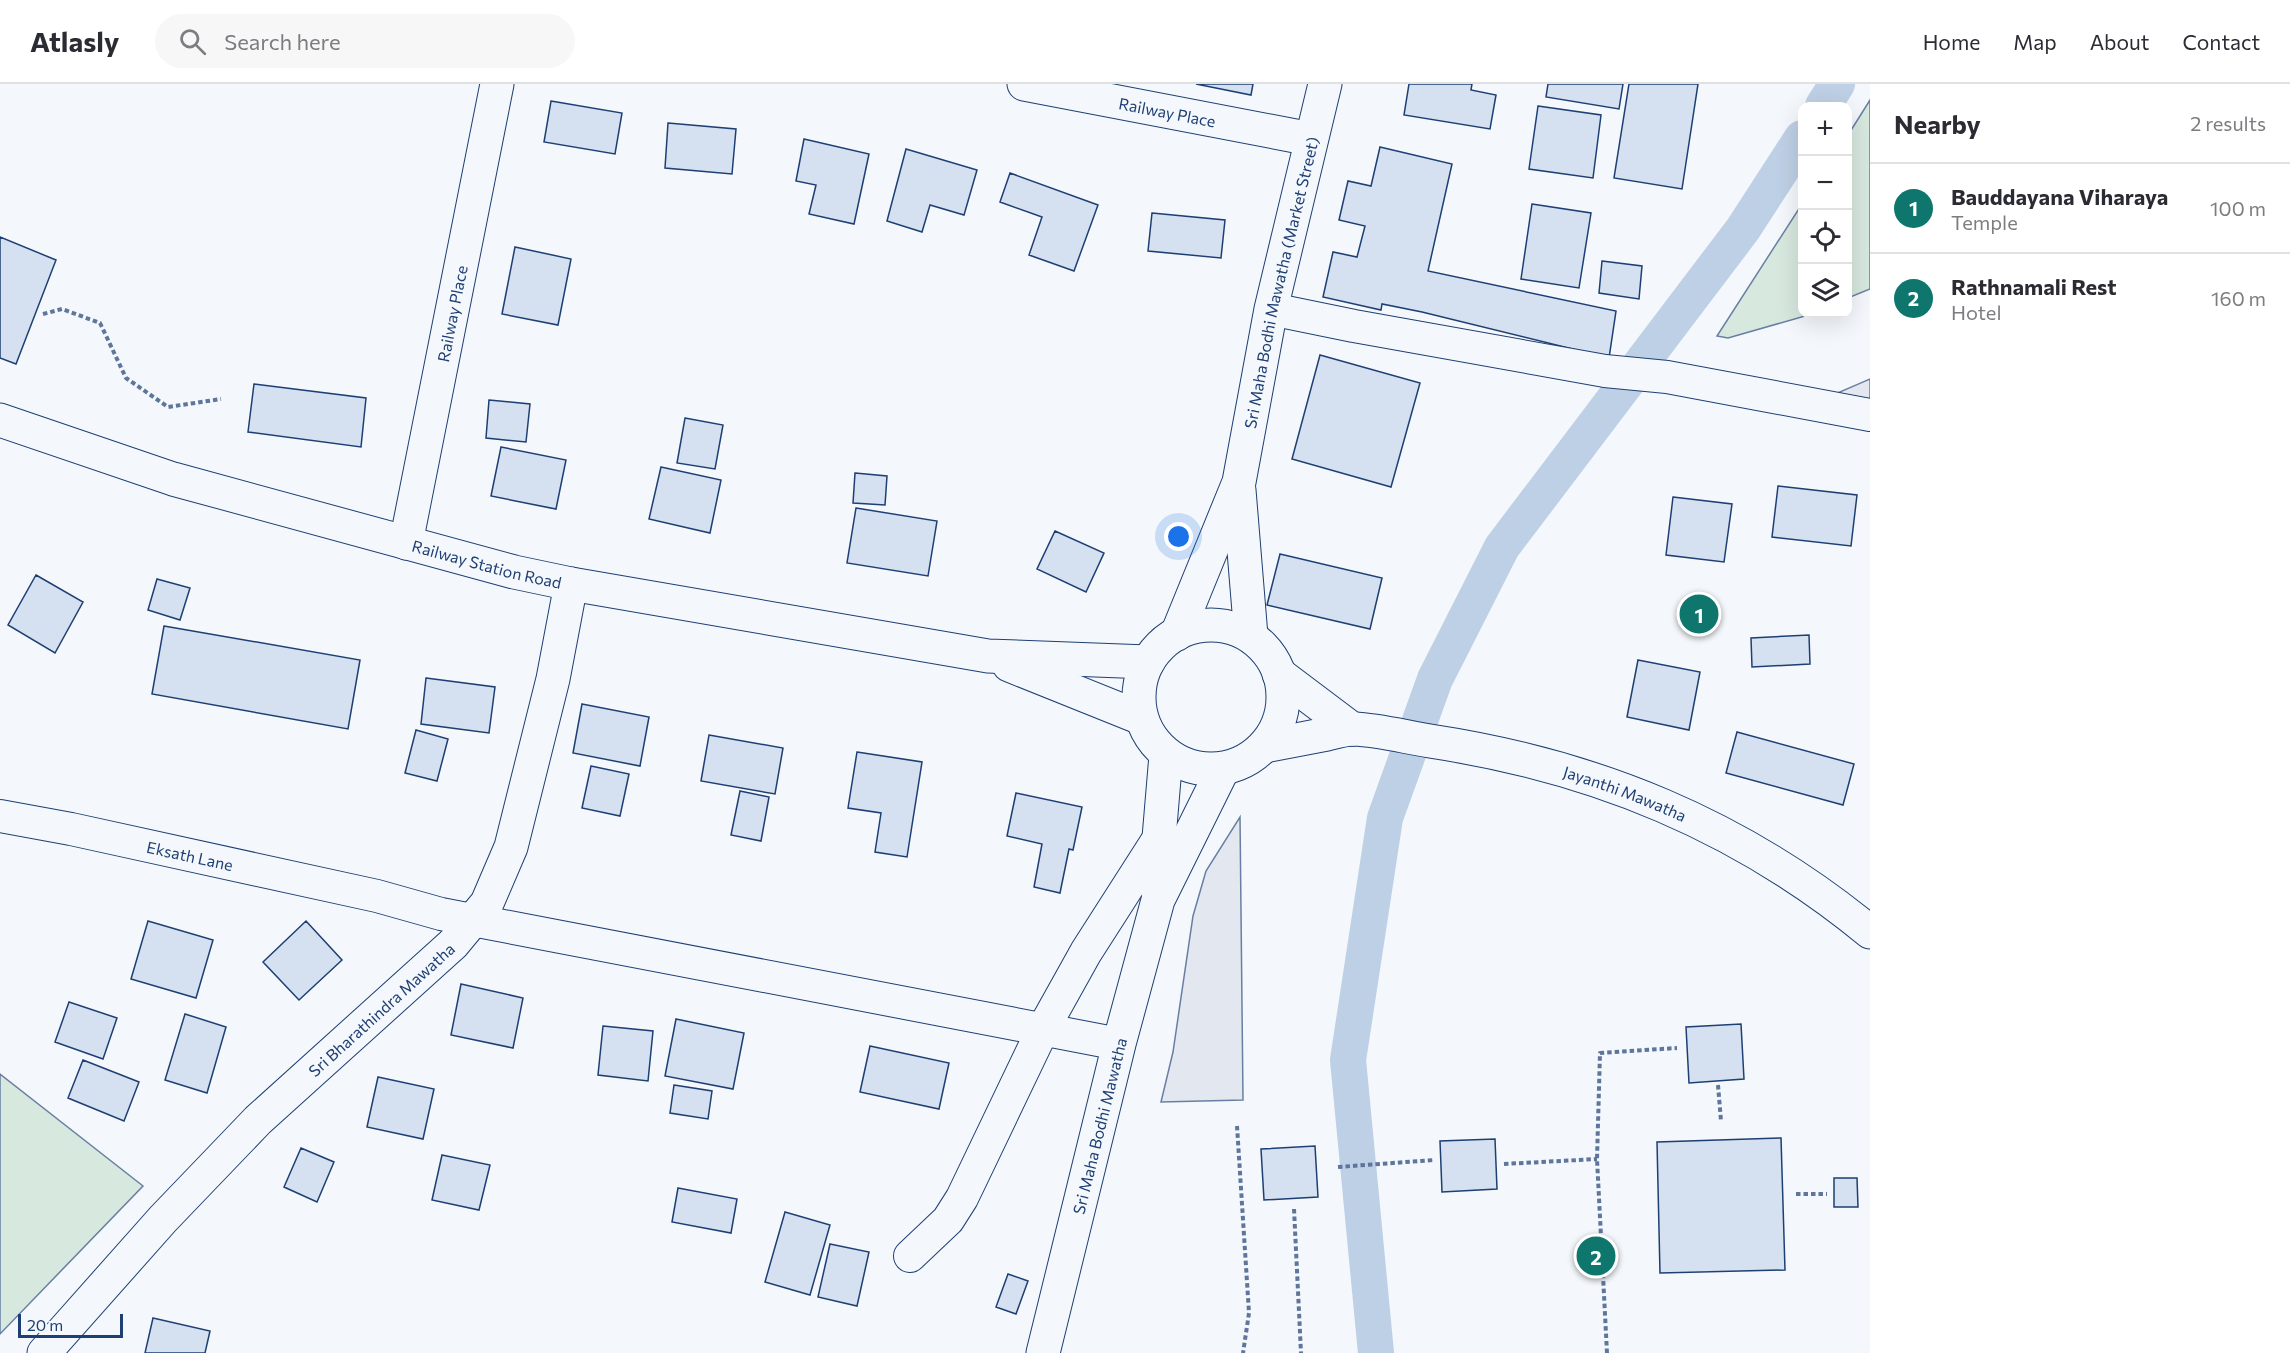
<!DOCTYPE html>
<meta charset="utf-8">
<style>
:root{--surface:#fff;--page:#f7f7f7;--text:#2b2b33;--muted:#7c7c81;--line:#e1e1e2;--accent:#0f766e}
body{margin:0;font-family:Commissioner,sans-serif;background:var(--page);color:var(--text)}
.controls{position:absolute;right:18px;top:18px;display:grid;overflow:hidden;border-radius:12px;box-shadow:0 6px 24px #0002}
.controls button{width:54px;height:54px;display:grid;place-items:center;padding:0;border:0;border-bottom:2px solid var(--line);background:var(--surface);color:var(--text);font:30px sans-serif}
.scale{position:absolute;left:18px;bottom:15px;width:105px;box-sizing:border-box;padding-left:6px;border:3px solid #1d3f73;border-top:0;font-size:16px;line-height:21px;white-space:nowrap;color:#1d3f73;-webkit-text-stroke:4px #f4f7fb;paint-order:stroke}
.you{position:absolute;left:1179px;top:453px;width:21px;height:21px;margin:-15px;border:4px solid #fff;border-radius:50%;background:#1a73e8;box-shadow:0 0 0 9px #1a73e833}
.badge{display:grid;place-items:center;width:39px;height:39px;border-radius:50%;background:var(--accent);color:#fff;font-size:20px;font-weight:700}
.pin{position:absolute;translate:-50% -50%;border:3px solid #fff;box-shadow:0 2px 6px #0006}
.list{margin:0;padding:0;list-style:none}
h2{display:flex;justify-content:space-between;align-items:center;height:78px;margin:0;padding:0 24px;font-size:26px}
h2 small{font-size:20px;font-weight:400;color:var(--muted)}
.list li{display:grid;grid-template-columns:39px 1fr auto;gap:18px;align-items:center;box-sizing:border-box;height:90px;padding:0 24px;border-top:2px solid var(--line)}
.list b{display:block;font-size:22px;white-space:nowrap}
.list p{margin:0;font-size:20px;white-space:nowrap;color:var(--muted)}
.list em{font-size:20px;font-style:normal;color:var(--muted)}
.icon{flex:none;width:33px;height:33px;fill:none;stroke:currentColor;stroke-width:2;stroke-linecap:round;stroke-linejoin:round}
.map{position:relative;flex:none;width:1870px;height:1269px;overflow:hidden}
header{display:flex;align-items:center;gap:36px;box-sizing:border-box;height:84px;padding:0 30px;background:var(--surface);border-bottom:2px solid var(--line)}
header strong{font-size:28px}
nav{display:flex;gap:33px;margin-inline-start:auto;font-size:21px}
.search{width:420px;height:54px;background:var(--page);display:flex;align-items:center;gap:15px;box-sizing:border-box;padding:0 21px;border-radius:33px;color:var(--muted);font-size:22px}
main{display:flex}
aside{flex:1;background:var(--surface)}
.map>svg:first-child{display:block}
.green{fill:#d7e8df;stroke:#687fa3;stroke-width:1.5}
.parking{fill:#e3e8f0;stroke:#687fa3;stroke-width:1.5}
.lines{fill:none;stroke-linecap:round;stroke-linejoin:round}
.canal{stroke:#bed0e5;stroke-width:36}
.building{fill:#d5e0f0;stroke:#1d3f73;stroke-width:1.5}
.street-casing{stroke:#1d3f73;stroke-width:34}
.secondary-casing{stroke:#1d3f73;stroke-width:35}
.primary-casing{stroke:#1d3f73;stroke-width:35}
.path{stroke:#5e769c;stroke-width:4;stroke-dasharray:4.5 3;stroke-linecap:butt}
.street{stroke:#f4f7fb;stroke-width:32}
.secondary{stroke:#f4f7fb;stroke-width:33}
.primary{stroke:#f4f7fb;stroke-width:33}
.labels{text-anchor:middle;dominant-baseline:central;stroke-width:4.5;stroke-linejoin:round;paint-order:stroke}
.street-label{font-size:16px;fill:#1d3f73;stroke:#f4f7fb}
</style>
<header>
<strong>Atlasly</strong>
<div class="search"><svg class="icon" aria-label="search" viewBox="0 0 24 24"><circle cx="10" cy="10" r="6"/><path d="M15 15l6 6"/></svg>Search here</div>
<nav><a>Home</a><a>Map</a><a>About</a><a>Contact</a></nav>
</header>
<main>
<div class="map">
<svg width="1870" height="1269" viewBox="0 0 1870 1269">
<rect width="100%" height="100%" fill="#f4f7fb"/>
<path class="green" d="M1870,16V205L1848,214V51Z
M1802,120V230H1812L1728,254L1717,252Z
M0,990L143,1102L0,1250Z"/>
<path class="parking" d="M1870,295V331L1812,320Z
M1240,733L1243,1016L1161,1018L1173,968L1193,832L1206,787Z"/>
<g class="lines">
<path class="canal" d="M1823,22L1837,0
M1376,1269L1348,976L1385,734L1435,595L1502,463L1743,145L1802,54"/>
</g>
<path class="building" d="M1196,0H1253L1251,11Z
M1409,0H1472L1471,6L1496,11L1490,45L1404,31Z
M1548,0H1623L1619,25L1546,13Z
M1629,0H1698L1682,105L1614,94Z
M551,17L622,29L615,70L544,58Z
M1538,22L1601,31L1593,94L1529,85Z
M668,39L736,45L732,90L665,84Z
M804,55L869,70L854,140L809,130L816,101L796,97Z
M1380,63L1452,80L1428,187L1616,227L1609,274L1422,228L1382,220L1381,226L1323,213L1333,168L1357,173L1365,142L1339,136L1348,97L1371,102Z
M906,65L977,86L964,131L930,121L922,148L887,137Z
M1010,89L1098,121L1074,187L1029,171L1042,133L1000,118Z
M1532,120L1591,129L1579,204L1521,195Z
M1152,129L1225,136L1221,174L1148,167Z
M0,153L56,176L16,280L0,274Z
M515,163L571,175L558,241L502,230Z
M1602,177L1642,182L1639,215L1599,209Z
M1320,271L1420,299L1391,403L1292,375Z
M254,300L366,314L361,363L248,348Z
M489,316L530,320L526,358L486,354Z
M685,334L723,341L715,385L677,379Z
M501,363L566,376L556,425L491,412Z
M661,383L721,396L710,449L649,435Z
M855,389L887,392L885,421L853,419Z
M1778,402L1857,411L1851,462L1772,453Z
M1673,413L1732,420L1724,478L1666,471Z
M856,424L937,437L928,492L847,479Z
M1055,447L1104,469L1086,508L1037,485Z
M1280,470L1382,494L1370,545L1267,521Z
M36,491L83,518L55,569L8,541Z
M157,495L190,504L180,536L148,526Z
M164,542L360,576L348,645L152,610Z
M1809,551L1810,580L1752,583L1751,554Z
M1638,576L1700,588L1689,646L1627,633Z
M426,594L495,603L489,649L421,640Z
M582,620L649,633L640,682L573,669Z
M416,646L448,655L437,697L405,689Z
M1737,648L1854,680L1843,721L1726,689Z
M709,651L783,664L775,710L701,697Z
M857,668L922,678L907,773L875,768L881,729L848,724Z
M591,682L629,690L620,732L582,724Z
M740,707L769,713L761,757L731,751Z
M1016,709L1082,723L1073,766L1069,765L1060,809L1034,803L1042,760L1007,752Z
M148,837L213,856L196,914L131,895Z
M306,837L342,876L299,916L263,878Z
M461,900L523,914L513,964L451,951Z
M69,918L117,934L103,975L55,958Z
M185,930L226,943L207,1009L165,996Z
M676,935L744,949L733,1005L665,992Z
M1741,940L1744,995L1689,999L1686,943Z
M603,942L653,947L648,997L598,991Z
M870,962L949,979L939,1025L860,1008Z
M83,976L139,998L124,1037L68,1014Z
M378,993L434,1005L423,1055L367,1043Z
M674,1001L712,1007L708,1035L670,1029Z
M1781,1054L1785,1186L1660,1189L1657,1058Z
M1495,1055L1497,1105L1442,1108L1440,1057Z
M1315,1062L1318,1113L1264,1116L1261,1065Z
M301,1064L334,1078L317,1118L284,1103Z
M442,1071L490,1081L479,1126L432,1116Z
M1834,1094H1857L1858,1123H1834Z
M678,1104L737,1115L731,1149L672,1138Z
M785,1128L830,1141L810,1211L765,1198Z
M830,1160L869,1168L857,1222L818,1213Z
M1008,1190L1028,1197L1016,1230L996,1223Z
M153,1234L210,1247L205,1269H145Z"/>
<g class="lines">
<g class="street-casing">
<g id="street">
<path d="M1271,225L1354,242L1605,287L1667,293L1870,331"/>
<path id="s1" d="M0,732L71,745L377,812L441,830L1119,960"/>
<path d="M910,1172L948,1136L962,1114L1042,947L1086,868L1159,754"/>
</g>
</g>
<g class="secondary-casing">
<g id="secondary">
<path id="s2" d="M1024,0L1311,55"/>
<path id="s3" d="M0,336L173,395L514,488L571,500L988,572L1148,578"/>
<path id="s4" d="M406,459L497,0"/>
<path d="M1009,581L1141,634"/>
<path id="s5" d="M44,1269L163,1135L258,1036L453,860L487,819L511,763L553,595L571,500"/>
</g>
</g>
<g class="primary-casing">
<g id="primary">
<path d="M1239,406L1251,552"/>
<circle cx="1211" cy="613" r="72"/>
<path id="s6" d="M1177,550L1239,398L1271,225L1325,0"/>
<path d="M1279,590L1352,645"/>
<path id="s7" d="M1265,662C1285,658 1306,654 1327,650C1335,648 1345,645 1354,645C1379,646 1405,653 1430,657C1595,682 1740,741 1870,848"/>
<path d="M1158,808L1159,754L1166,671"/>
<path id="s8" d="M1043,1269L1119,960L1158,816L1223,685"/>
</g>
</g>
<path class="path" d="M43,230L62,225L100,239L126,294L168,323L221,315
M1718,1001L1721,1037
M1237,1042L1249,1229L1243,1269
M1504,1080L1597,1075
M1338,1083L1434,1076
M1796,1110H1827
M1294,1125L1301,1269
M1607,1269L1597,1075L1600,969L1677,964"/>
<use href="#street" class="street"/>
<use href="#secondary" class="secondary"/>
<use href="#primary" class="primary"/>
</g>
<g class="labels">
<g class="street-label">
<text stroke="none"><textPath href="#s2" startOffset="146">Railway Place</textPath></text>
<text stroke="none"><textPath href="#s6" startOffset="368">Sri Maha Bodhi Mawatha (Market Street)</textPath></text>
<text stroke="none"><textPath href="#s4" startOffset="234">Railway Place</textPath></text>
<text stroke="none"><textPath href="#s3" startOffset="508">Railway Station Road</textPath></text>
<text stroke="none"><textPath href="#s7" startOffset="370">Jayanthi Mawatha</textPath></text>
<text stroke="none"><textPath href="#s1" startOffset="194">Eksath Lane</textPath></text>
<text stroke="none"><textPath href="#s5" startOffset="482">Sri Bharathindra Mawatha</textPath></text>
<text stroke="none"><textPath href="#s8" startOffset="234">Sri Maha Bodhi Mawatha</textPath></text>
</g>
</g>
</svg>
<div class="controls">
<button>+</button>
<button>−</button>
<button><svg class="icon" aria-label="locate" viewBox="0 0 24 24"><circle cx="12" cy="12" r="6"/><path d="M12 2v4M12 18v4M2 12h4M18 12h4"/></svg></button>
<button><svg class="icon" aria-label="layers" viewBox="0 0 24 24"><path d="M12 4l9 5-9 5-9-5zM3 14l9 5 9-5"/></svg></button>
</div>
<div class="scale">20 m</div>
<div class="you"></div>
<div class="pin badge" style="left:1699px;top:530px">1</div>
<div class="pin badge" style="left:1596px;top:1172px">2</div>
</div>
<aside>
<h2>Nearby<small>2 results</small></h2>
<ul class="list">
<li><span class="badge">1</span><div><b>Bauddayana Viharaya</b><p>Temple</p></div><em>100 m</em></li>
<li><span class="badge">2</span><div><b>Rathnamali Rest</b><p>Hotel</p></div><em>160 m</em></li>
</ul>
</aside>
</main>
